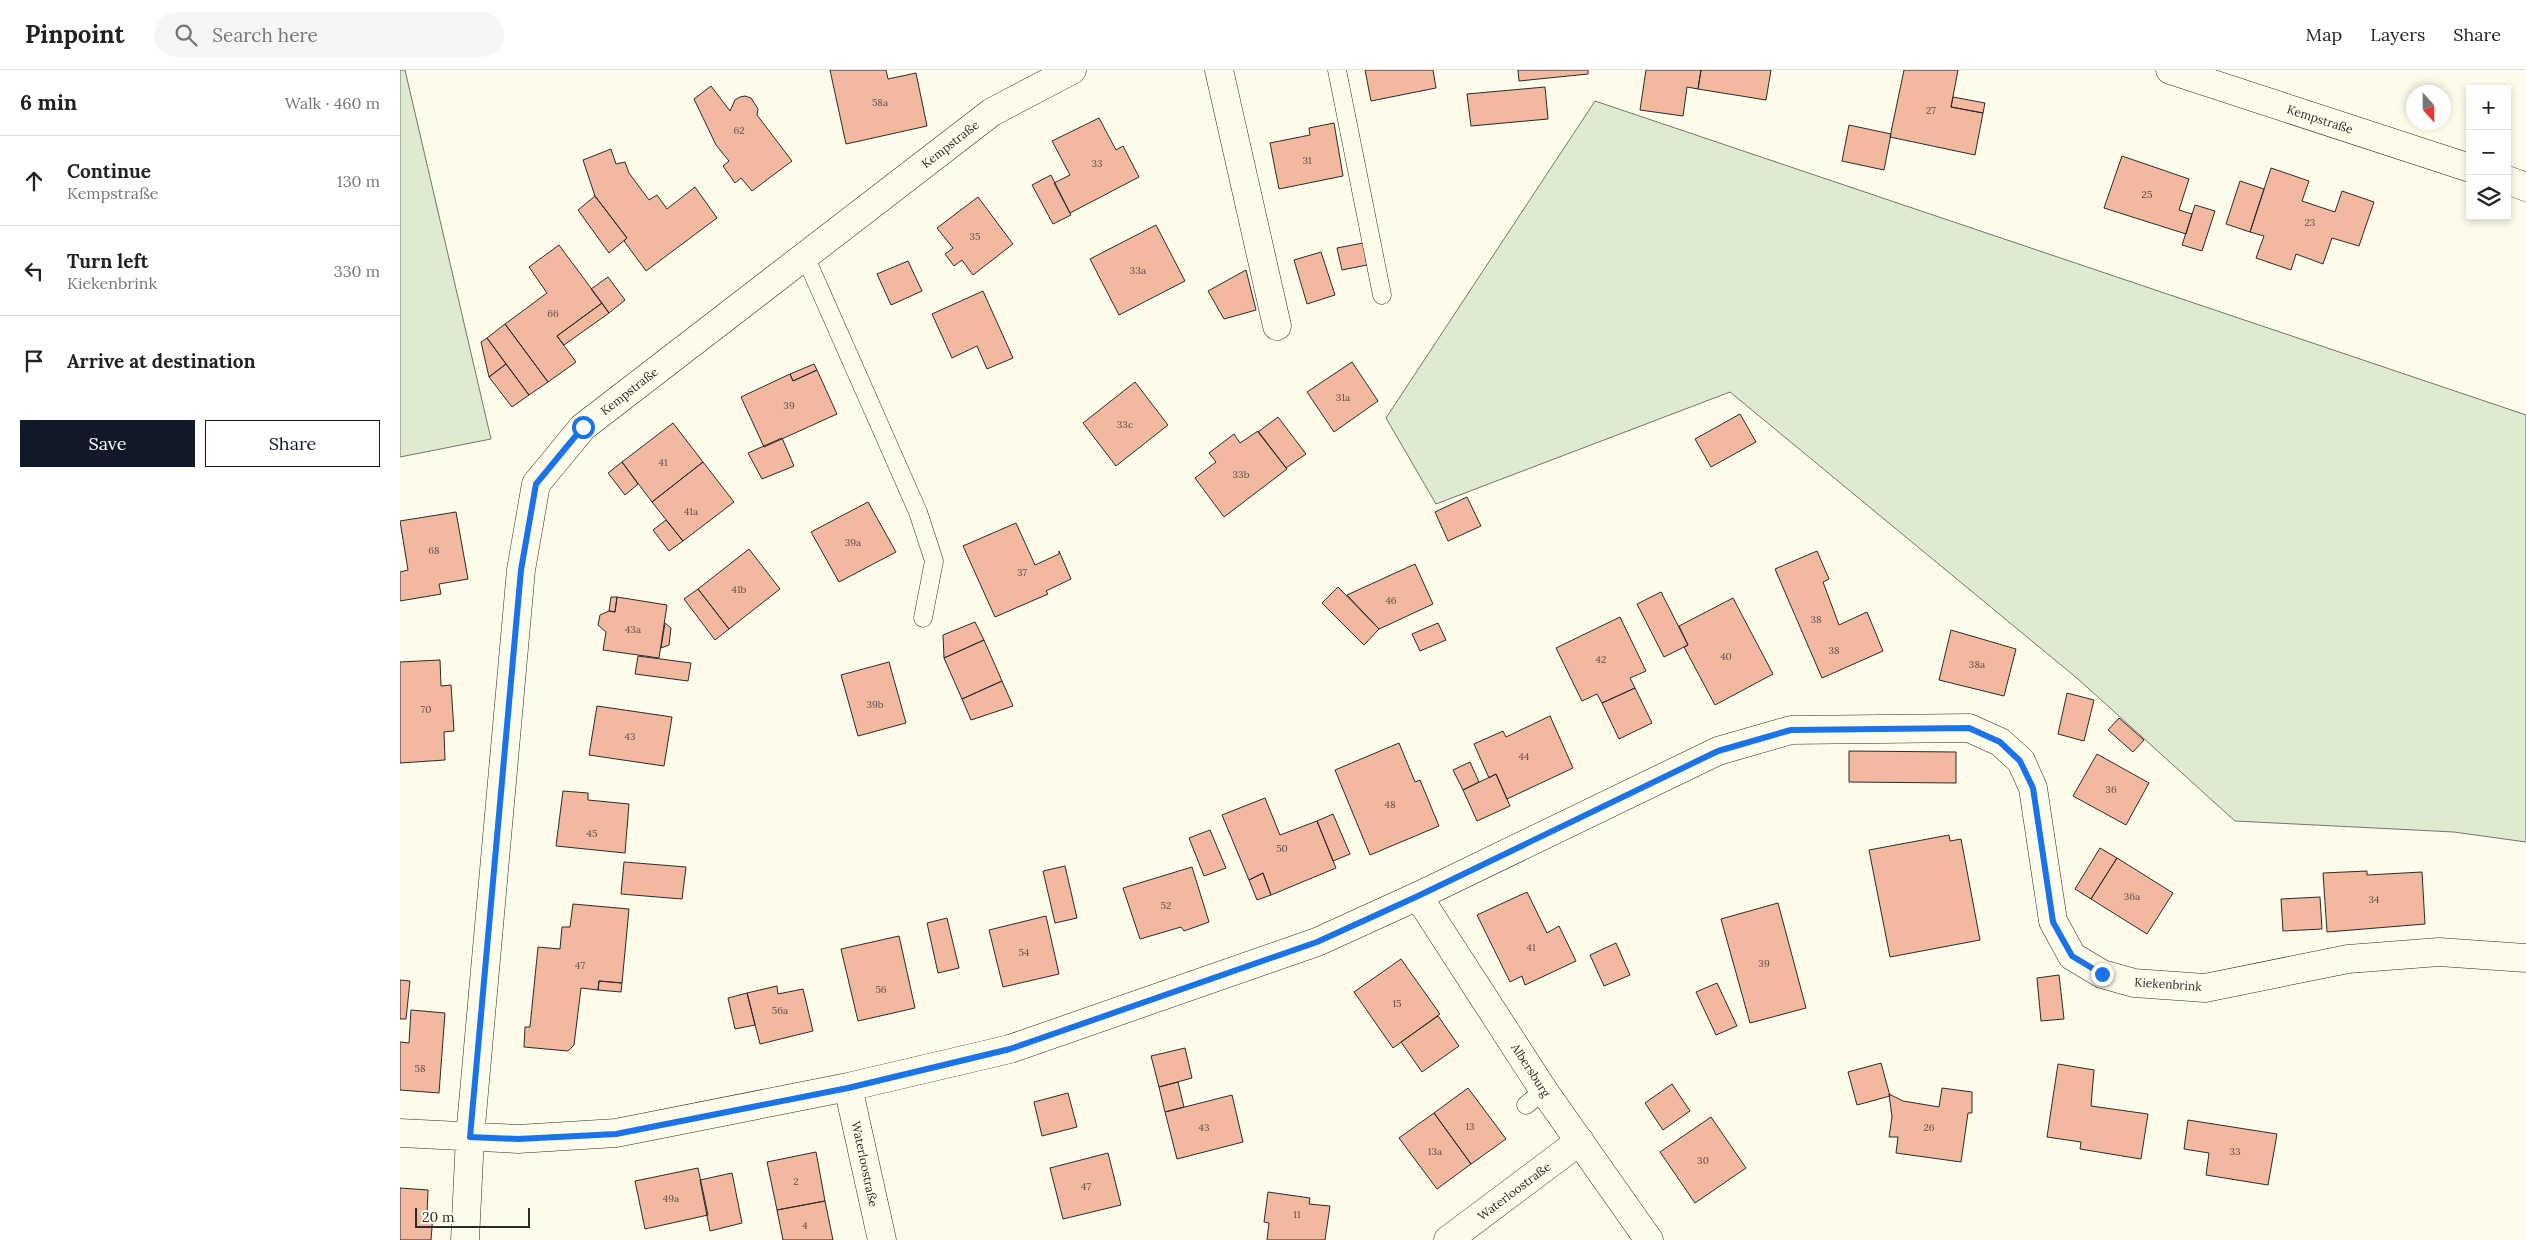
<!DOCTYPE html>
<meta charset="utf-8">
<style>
:root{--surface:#fff;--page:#f6f6f6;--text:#222;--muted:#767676;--line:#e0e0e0;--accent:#111827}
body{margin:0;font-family:Lora,serif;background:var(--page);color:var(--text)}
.controls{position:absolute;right:15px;top:15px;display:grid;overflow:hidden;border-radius:0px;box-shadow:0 2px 8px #0003}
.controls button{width:45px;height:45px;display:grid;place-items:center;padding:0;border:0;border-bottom:1px solid var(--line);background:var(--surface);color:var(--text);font:25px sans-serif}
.compass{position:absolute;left:2006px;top:15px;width:45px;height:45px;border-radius:50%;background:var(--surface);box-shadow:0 2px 8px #0003;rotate:159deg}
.scale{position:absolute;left:15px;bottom:12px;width:115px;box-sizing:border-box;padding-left:5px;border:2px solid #2b2b2b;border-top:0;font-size:14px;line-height:18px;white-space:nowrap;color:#2b2b2b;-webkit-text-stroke:4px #fdfbea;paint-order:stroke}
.stop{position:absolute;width:15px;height:15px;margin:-11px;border:4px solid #1a73e8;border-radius:50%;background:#fff}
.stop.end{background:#1a73e8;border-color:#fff;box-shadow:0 1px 5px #0008}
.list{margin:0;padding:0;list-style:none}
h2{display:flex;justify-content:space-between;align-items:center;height:65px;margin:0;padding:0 20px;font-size:21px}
h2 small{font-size:16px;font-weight:400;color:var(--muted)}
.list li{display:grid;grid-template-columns:32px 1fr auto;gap:15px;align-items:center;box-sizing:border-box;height:90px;padding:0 20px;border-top:1px solid var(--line)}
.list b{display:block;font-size:19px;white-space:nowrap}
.list p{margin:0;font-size:16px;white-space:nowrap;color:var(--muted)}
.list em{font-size:16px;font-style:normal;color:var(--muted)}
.actions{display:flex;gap:10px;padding:15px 20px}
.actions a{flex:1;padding:11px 0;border:1px solid var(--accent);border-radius:0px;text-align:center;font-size:18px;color:var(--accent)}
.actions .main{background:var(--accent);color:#fff}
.icon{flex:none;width:28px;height:28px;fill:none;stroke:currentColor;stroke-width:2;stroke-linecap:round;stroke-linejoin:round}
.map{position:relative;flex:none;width:2126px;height:1170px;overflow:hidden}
header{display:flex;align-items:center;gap:30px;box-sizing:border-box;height:70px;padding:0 25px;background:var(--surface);border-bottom:1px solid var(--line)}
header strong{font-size:24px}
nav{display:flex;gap:28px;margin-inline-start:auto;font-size:18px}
.search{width:350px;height:45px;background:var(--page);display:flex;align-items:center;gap:12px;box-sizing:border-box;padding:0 18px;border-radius:28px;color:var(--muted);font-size:19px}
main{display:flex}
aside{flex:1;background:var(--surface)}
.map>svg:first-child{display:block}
.green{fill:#deebd1;stroke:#74746e}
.building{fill:#f2b8a0;stroke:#2b2b2b}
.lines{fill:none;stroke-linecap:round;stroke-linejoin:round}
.lane-casing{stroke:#2b2b2b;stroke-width:19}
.street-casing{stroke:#2b2b2b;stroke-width:29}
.lane{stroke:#fdfbea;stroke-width:18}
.street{stroke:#fdfbea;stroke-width:28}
.route{stroke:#1a73e8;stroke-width:6}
.labels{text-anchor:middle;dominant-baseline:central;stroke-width:4;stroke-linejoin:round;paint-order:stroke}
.number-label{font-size:10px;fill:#5d4e48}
.street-label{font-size:12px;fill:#2b2b2b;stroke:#fdfbea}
</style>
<header>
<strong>Pinpoint</strong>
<div class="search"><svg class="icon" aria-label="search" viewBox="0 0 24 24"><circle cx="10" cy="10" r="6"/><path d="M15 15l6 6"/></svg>Search here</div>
<nav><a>Map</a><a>Layers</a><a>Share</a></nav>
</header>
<main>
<aside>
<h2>6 min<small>Walk · 460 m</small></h2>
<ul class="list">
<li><svg class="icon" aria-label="ahead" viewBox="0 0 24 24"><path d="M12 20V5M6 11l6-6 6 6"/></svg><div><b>Continue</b><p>Kempstraße</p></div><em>130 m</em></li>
<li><svg class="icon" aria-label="left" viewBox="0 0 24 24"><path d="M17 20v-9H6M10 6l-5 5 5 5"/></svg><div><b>Turn left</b><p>Kiekenbrink</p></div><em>330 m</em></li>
<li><svg class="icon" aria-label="arrive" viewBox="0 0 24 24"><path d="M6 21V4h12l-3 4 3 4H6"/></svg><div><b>Arrive at destination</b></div></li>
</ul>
<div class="actions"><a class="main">Save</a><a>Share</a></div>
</aside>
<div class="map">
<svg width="2126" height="1170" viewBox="0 0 2126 1170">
<rect width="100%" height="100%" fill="#fdfbea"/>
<path class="green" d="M0,0H5L91,369L0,387Z
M1195,31L2126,345V772L2054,762L1835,751L1678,609L1330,322L1036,434L986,348Z"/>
<path class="building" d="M430,0H486L488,9L516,3L527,56L446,74Z
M965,0H1033L1036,18L971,31Z
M1118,0H1188V4L1119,11Z
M1246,0H1301L1298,19L1287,17L1283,46L1240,40Z
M1301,0H1371L1366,30L1298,19Z
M1504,0H1558L1551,37L1583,43L1575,85L1490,67Z
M311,16L330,41L335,30L340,27L345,26L351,28L358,39L357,45L392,91L352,121L341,108L335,113L323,96L329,91L316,75L294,29Z
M1145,17L1148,49L1071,56L1067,24Z
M1553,27L1585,33L1583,43L1551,37Z
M699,48L716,80L723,76L739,107L670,143L654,113L670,105L652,71Z
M934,53L943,106L879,119L870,73L910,65L909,58Z
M1449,55L1491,64L1484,100L1442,91Z
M211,79L216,94L225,92L229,103L249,130L257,125L267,139L295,117L317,148L246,201L224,171L227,168L195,126L183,90Z
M1722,86L1789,109L1779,140L1792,144L1786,164L1704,138Z
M1871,98L1909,111L1902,131L1935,142L1942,121L1974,132L1959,176L1932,168L1923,194L1896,184L1891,200L1856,188L1864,166L1850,162Z
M651,105L671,145L653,154L632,115Z
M1840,111L1864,119L1850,162L1826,154Z
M195,126L227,168L209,183L178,140Z
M578,127L613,174L573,205L562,190L554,196L545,184L553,178L537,158Z
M1795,135L1815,141L1802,181L1782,175Z
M756,155L785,211L719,245L690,189Z
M963,173L967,195L942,200L937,178Z
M159,175L202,233L157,266L176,292L148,312L105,254L147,223L129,197Z
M921,182L935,225L907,234L894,190Z
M508,191L522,221L491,235L477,204Z
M846,200L856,240L824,249L808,221Z
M208,207L225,230L209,243L191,219Z
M583,221L613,288L587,299L577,276L552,288L532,244Z
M202,233L209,243L164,275L157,266Z
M105,254L148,312L129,325L87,268Z
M87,268L106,294L89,307L81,272Z
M952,292L978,331L934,362L907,322Z
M106,294L129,325L112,337L89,307Z
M414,294L417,300L393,311L390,304Z
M417,300L437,344L364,377L341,327L390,304L393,311Z
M735,312L768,355L716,396L683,353Z
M1340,344L1356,372L1311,397L1295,369Z
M878,347L906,384L886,398L858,362Z
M273,353L303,392L252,432L222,392Z
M858,361L887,399L824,447L795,408L816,392L809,383L834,364L840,373Z
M382,368L394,396L362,409L348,383Z
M222,392L238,414L225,425L208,403Z
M303,392L334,432L283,471L252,432Z
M1067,427L1081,456L1048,471L1035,442Z
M468,432L496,482L439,512L411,462Z
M56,442L68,509L39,514L41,524L0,531V502L8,500L0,451Z
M266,450L283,471L269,481L253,460Z
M616,453L635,495L659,484V481L671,509L646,521L648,524L595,547L563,476Z
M349,479L380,519L329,559L298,519Z
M1417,481L1429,509L1423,512L1439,555L1467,542L1483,581L1422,608L1375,499Z
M1015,494L1033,534L990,554L979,559L947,525Z
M938,517L979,559L964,575L922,533Z
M298,519L329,559L315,570L284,529Z
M1261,522L1288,575L1264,587L1237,534Z
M211,527H217L215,542L209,541Z
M217,527L267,535L259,588L203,580L206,562L198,555L200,545L209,541L215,542Z
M1333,528L1373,604L1315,635L1284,577L1288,575L1279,556Z
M1220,547L1246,601L1230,608L1235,618L1202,633L1197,624L1182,631L1156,578Z
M575,552L584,570L544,588L543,565Z
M265,553L271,558L269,575L261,578Z
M1038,553L1046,570L1020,581L1012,564Z
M1551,560L1616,579L1604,626L1539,610Z
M584,570L602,611L562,629L544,588Z
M238,586L291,593L288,611L235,604Z
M40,590L41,616L51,615L54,661L44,662L45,690L0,693V592Z
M489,592L506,653L458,666L441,605Z
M602,611L613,636L571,650L562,629Z
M1235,618L1252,653L1219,669L1202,633Z
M1667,623L1694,630L1684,671L1658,664Z
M197,636L272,647L264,696L189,685Z
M1150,646L1173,698L1107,729L1096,704L1089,708L1074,674L1103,661L1106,667Z
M1719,648L1744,670L1733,682L1708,660Z
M999,673L1015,712L1020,710L1039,756L970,785L935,700Z
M1449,681L1556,682V713L1449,712Z
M1697,684L1749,713L1726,755L1673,726Z
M1070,692L1079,712L1063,720L1053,700Z
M1096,704L1110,736L1077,751L1063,720Z
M163,721L188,723V730L229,734L225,783L156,776Z
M865,728L880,765L917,751L936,798L871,825L863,803L849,810L822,745Z
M933,744L950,784L933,791L917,751Z
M810,760L826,798L804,806L789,768Z
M1549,765L1550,771L1561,769L1580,870L1490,887L1469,780Z
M1700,778L1717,788L1691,829L1675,819Z
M1717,788L1773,823L1747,864L1691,829Z
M224,792L286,797L282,829L221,824Z
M665,796L677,848L655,853L643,801Z
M792,797L809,852L784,861L781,857L740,869L723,818Z
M1967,801V805L2022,802L2025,854L1927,862L1923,803Z
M863,803L871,825L857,830L849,810Z
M1127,822L1147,863L1159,856L1176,891L1125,915L1122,906L1110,912L1077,845Z
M1920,827L1922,859L1883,861L1881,829Z
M1378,833L1406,938L1350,953L1321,849Z
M173,834L229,839L222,913L199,911L198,920L181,918L174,975L168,981L124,977L125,957H130L138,877L160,879L162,857H170Z
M646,846L659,904L603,917L589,860Z
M547,848L559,898L538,903L527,853Z
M499,866L515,938L458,951L441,879Z
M1216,873L1230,905L1204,916L1190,885Z
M1001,889L1040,944L993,978L954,922Z
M1659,905L1664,949L1641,951L1637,908Z
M0,910L10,911L6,949H0Z
M199,911L222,913L221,922L198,920Z
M1317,913L1337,956L1316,965L1296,922Z
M377,916L378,924L403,919L413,961L360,974L347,923Z
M347,923L355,955L335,959L328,928Z
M11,940L45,943L39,1023L0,1020V972L9,973Z
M1038,946L1059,976L1022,1002L1001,972Z
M785,978L792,1008L759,1017L751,986Z
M1481,993L1490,1026L1457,1035L1448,1002Z
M1658,994L1694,1000L1691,1036L1748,1044L1741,1089L1680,1079L1681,1072L1647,1067Z
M778,1012L784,1037L765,1042L759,1017Z
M1272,1014L1290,1041L1263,1060L1245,1033Z
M1068,1018L1106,1069L1071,1094L1034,1043Z
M1542,1018L1572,1022V1043H1568L1561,1092L1496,1083L1498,1067H1489L1492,1047L1489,1024L1503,1031L1539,1037Z
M668,1023L677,1057L642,1066L634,1032Z
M832,1025L843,1072L777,1089L765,1042Z
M1034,1043L1071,1094L1037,1119L999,1068Z
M1311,1047L1346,1098L1295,1133L1260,1082Z
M1788,1050L1877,1064L1868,1115L1806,1105L1809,1083L1784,1079Z
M416,1082L425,1131L377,1140L367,1092Z
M708,1083L721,1135L663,1149L650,1098Z
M298,1098L308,1145L245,1159L235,1111Z
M332,1103L342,1153L310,1161L300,1110Z
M0,1118L28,1120L27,1143L33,1144L31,1170H0Z
M868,1122L910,1128L909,1134L930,1136L925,1170H867L869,1153L864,1152Z
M425,1131L433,1170H383L377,1140Z"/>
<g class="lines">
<g class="lane-casing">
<path id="lane" d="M937,0L982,225
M405,186L518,442L534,491L523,548
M1126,1035L1144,1021"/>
</g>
<g class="street-casing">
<path id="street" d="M819,0L877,256
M1770,0L2070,98
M2107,110L2126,117
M1018,826L1144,1021L1249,1170
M448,1017L482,1170
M0,1063L118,1069L216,1063L448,1017L610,979L917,872L1018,826L1318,681L1391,660L1569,658L1600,672L1621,691L1633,718L1653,851L1672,886L1702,904L1734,913L1805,918L1948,889L2039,882L2126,888
M65,1170L70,1067L121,500L136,414L183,357L592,42L672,0
M1048,1170L1180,1071"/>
</g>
<use href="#lane" class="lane"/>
<use href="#street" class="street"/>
</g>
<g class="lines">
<path class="route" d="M183,357L136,414L121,500L70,1067L118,1069L216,1064L448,1018L610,979L917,872L1018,826L1318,681L1391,660L1569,658L1600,672L1620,691L1633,718L1653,852L1672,886L1702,904"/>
</g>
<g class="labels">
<g class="number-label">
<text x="480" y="32">58a</text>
<text x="1531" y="40">27</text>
<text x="339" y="60">62</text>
<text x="907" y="90">31</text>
<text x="697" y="93">33</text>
<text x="1747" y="124">25</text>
<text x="1910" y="152">23</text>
<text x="575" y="166">35</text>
<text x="738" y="200">33a</text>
<text x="153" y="243">66</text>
<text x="943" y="327">31a</text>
<text x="389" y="335">39</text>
<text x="725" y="354">33c</text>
<text x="263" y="392">41</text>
<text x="841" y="404">33b</text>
<text x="291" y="441">41a</text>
<text x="453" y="472">39a</text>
<text x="34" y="480">68</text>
<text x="622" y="502">37</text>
<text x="339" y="519">41b</text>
<text x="991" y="530">46</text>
<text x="1416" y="549">38</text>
<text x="233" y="559">43a</text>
<text x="1434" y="580">38</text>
<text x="1326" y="586">40</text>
<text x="1201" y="589">42</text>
<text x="1577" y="594">38a</text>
<text x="475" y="634">39b</text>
<text x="26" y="639">70</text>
<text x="230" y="666">43</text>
<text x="1124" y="686">44</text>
<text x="1711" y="719">36</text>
<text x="990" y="734">48</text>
<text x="192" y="763">45</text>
<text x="882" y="778">50</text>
<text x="1732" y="826">36a</text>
<text x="1974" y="829">34</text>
<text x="766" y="835">52</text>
<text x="1131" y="877">41</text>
<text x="624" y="882">54</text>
<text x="1364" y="893">39</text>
<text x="180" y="895">47</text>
<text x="481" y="919">56</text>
<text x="997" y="933">15</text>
<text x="380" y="940">56a</text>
<text x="20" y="998">58</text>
<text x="1070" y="1056">13</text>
<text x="804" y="1057">43</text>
<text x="1529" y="1057">26</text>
<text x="1035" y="1081">13a</text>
<text x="1835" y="1081">33</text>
<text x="1303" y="1090">30</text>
<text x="396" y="1111">2</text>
<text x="686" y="1116">47</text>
<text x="271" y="1128">49a</text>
<text x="897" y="1144">11</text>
<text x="405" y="1155">4</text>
</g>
<g class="street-label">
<text transform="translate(1920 49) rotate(18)">Kempstraße</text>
<text transform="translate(550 74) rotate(-38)">Kempstraße</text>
<text transform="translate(229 321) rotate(-38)">Kempstraße</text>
<text transform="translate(1768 914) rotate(4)">Kiekenbrink</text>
<text transform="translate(1131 1000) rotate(57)">Albersburg</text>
<text transform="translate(465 1094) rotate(78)">Waterloostraße</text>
<text transform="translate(1114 1121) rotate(-37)">Waterloostraße</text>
</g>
</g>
</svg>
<div class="controls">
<button>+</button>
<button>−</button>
<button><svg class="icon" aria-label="layers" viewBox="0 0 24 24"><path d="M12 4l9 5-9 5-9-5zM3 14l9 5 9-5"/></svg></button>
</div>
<svg class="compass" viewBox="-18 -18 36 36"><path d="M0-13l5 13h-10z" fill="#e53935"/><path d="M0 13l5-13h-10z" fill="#767676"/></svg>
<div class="scale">20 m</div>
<div class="stop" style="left:183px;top:357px"></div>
<div class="stop end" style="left:1702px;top:904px"></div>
</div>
</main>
